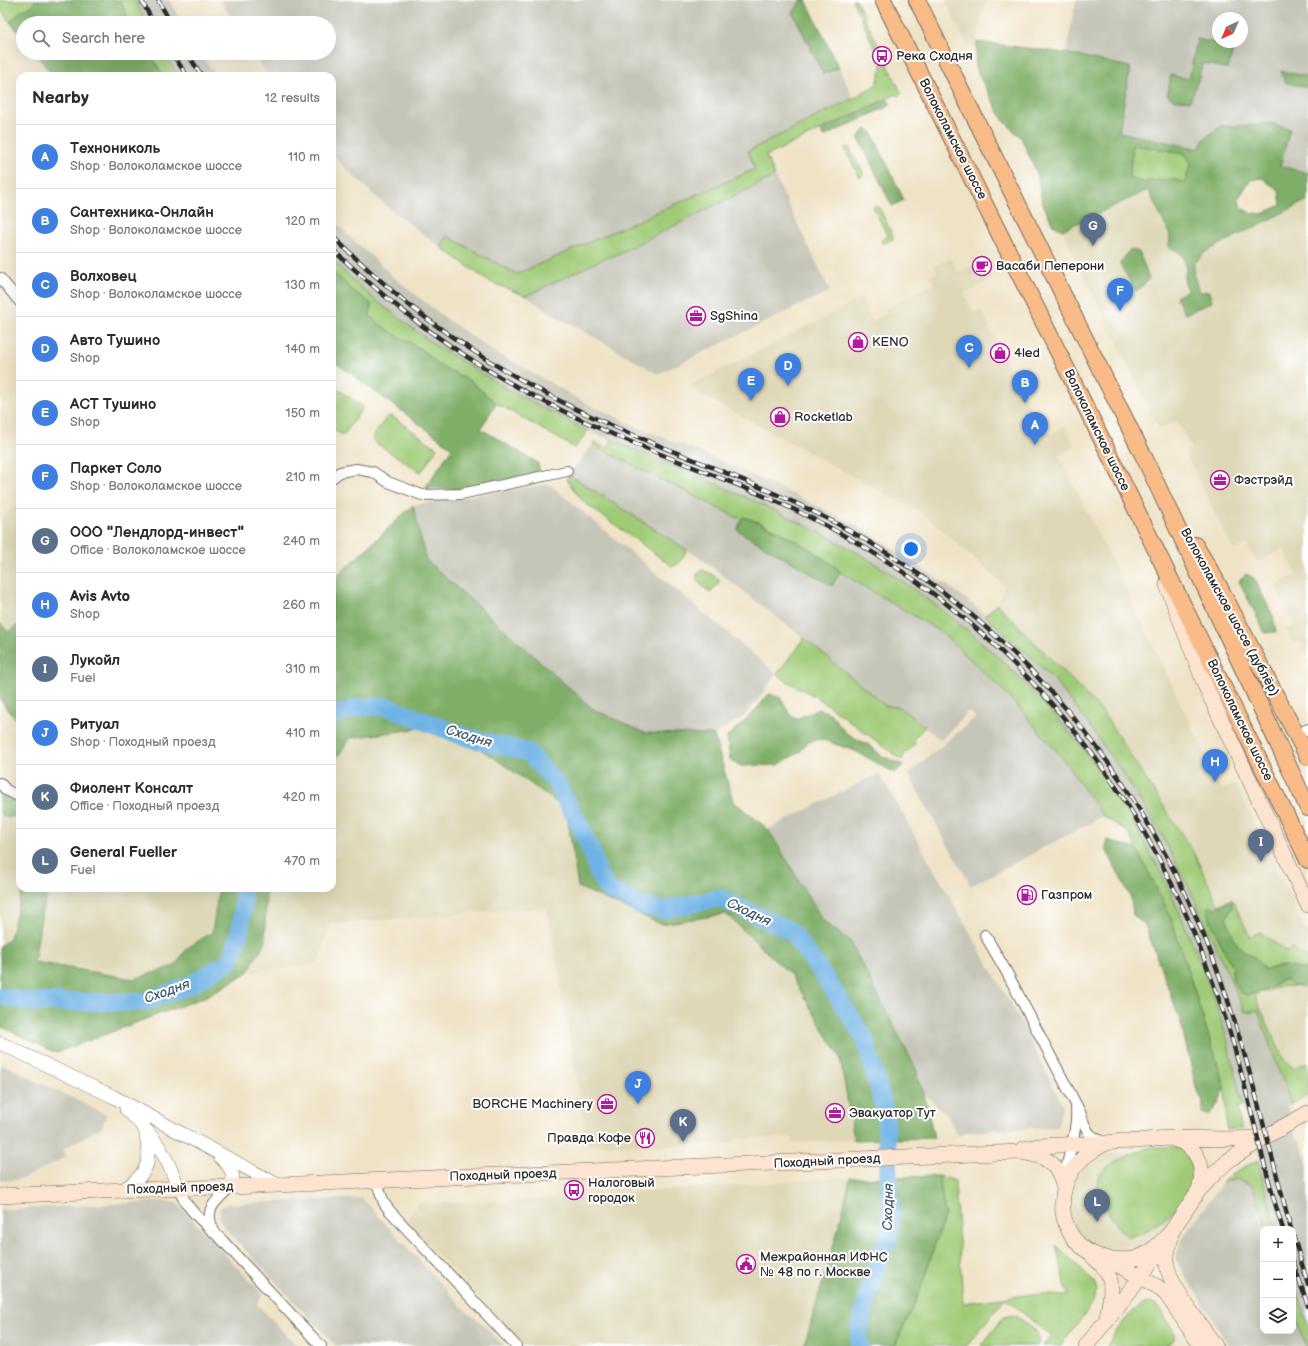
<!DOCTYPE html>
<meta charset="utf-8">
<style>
:root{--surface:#fff;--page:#f2f2f3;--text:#2b2b33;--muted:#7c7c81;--line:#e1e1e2;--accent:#7c3aed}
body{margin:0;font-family:"Balsamiq Sans",sans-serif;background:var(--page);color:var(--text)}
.controls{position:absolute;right:12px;bottom:12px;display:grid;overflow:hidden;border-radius:8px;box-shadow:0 4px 16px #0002}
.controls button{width:36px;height:36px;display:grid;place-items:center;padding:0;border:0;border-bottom:1px solid var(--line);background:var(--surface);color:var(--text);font:20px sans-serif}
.compass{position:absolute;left:1212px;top:12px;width:36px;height:36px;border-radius:50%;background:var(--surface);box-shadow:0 4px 16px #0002;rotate:224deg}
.you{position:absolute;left:911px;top:549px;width:14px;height:14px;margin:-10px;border:3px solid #fff;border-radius:50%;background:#1a73e8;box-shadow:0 0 0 6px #1a73e833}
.badge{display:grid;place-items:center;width:26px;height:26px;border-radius:50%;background:var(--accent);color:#fff;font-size:13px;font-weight:700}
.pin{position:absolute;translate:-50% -33px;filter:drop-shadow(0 1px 2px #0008)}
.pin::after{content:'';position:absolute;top:21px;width:14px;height:12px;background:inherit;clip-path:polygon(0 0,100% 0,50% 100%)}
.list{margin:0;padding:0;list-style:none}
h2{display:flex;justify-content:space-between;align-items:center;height:52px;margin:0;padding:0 16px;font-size:17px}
h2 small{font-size:13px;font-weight:400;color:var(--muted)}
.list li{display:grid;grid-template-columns:26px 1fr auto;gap:12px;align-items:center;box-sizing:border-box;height:64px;padding:0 16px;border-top:1px solid var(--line)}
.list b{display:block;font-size:15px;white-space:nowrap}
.list p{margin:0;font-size:13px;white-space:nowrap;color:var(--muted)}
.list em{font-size:13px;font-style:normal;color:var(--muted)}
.icon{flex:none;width:22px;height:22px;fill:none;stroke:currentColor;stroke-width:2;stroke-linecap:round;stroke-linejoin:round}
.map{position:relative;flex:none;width:1308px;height:1346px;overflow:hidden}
.search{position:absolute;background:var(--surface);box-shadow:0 4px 16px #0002;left:16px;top:16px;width:320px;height:44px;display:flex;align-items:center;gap:10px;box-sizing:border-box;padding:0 14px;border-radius:22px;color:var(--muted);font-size:15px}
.panel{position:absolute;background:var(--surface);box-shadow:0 4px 16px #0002;left:16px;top:72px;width:320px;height:820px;border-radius:12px}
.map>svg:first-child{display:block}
.built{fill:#ded8b7}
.industrial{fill:#c5c5b8;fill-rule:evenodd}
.green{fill:#9fca76;stroke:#657a50}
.forest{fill:#7fae67;stroke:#556c49;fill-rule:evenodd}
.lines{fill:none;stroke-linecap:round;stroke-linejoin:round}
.river{stroke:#70b2e5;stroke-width:18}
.minor-casing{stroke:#706b61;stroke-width:12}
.tertiary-casing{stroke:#706b61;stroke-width:14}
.secondary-casing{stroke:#706b61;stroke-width:16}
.primary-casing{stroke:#706b61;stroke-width:18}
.minor{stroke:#fff;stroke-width:10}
.tertiary{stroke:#fff;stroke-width:13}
.secondary{stroke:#fde4d0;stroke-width:15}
.primary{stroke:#f9bc89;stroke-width:16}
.rail-casing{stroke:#2b2b2b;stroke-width:4.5}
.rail{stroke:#fff;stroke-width:3;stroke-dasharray:9;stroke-linecap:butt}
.labels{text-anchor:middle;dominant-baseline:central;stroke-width:4;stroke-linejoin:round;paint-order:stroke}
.poi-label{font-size:13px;fill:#2b2b2b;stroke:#fff;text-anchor:start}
.street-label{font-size:13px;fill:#2b2b2b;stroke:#fff}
.water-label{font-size:14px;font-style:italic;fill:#435a6c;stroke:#fff}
</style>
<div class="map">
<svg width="1308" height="1346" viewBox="0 0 1308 1346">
<rect width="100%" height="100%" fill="#fff"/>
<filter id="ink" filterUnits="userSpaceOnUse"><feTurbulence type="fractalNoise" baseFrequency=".025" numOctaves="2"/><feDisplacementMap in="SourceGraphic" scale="8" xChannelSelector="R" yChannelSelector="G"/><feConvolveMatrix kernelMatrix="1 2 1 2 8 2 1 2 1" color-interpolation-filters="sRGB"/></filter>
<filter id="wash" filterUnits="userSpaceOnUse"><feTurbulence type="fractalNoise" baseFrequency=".012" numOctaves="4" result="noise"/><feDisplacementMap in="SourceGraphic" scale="16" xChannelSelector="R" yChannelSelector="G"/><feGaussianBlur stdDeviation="0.9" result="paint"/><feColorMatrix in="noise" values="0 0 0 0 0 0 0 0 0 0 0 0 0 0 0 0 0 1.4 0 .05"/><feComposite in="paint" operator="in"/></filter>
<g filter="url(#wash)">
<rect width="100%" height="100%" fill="#efe3c6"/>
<path class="built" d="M945,0H986L978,31L976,49L967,47Z
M1169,180L1205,252L1308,200V656L1300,640L1293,643L1286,629L1293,625L1275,585L1296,575L1284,549L1256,562L1247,544L1233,550L1185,452L1191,449L1178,421L1159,429L1062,230Z
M951,258L959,272L983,260L992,279L964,294L974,313L981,310L1035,418L1028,421L1037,439L1065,426L1075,447L1059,455L1138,614L1222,789V790L1236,784L1308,936V958L1291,948L1287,952L1260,932L1250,938L1218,905L1195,855L1101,710L997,604L1005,586L925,515L687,387L861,299L872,321L887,313L885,309L934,284L930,275L937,272L934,266Z
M20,502V623L8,633L0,623V577L2,545L0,543V520Z
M444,725L506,766L566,809L578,887L661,924L726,914L791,975L840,1057L854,1140L793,1143V1137L734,1139V1143L663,1146L588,1145L547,907L330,924L318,963L247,973L265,942L266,888H332V765L350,738Z
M0,815L20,824V888H23L10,938L0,946Z
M50,888H219L212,932L186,949L175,966L134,979L34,962L42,911Z
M1284,986L1308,987V1062L1295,1068L1289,1065L1283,1058L1254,994Z
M1111,1153H1133L1110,1166L1097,1184L1099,1195L1119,1228L1124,1233L1144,1232L1164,1219L1179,1206L1168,1227L1147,1245L1135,1251L1118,1254L1094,1247L1085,1241L1072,1223L1068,1201L1073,1180L1088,1163L1098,1156Z
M818,1178H850L839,1226L804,1346H522L406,1220L419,1203H457L538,1199L799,1181Z"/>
<path class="industrial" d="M135,0H169L182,23H147Z
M220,0H806L860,112L765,156L830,291L658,374L578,328L560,319L526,296L488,281L432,241L386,206L347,170L332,153V76H269L253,53H329V23H235Z
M1076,0H1308V173L1119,132L1129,67L1066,53ZM1218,18H1242V42H1218Z
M164,53H200L216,76H179Z
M332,220L397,280L444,317L491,350L588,404L645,430L712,457L769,483L835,514L881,540L935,577L962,596L985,615L1054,679L1089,725L1126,778L1161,834L1196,902L1245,1012L1258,1010L1291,1105L1287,1107L1296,1139L1299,1138L1308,1165V1324L1293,1279V1229H1277L1257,1160L1260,1158L1252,1126L1248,1127L1220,1018L1197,956L1176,904L1141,837L1111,789L1073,738L1036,696L998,657L947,613L821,532L694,474L588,431L511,391L435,345L374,299L332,260Z
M593,445L742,520L738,530L832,586L840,572L941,632L1003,690L1061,756L1103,816L971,886L908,774L976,717L968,711L941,740L899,707L886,706L822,652L704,561L568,474Z
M549,484L777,674L745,716L714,735L645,733L593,709L426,560L413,505Z
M879,773L1028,1034L1035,1051L1063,1105L1057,1127L966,1132L958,1136L947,1115L924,1093L917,1078V1071L850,941L823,921L768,829Z
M0,1063L107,1115L102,1127L63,1149L66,1157L22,1179L0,1181Z
M1236,1178L1253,1186L1267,1229H1263V1331H1293V1312L1306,1346H1229L1176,1260L1182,1239L1222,1183Z
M362,1198L438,1281L467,1312L482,1323L504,1346H336L223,1226L220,1221L219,1215L220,1209L223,1206L229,1204Z
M168,1201L178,1204L263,1295L257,1304L297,1346H0V1210Z"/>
<path class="green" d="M0,0H36L32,6L21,11L10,22L0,9Z
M120,0H135L147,23H132L129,20Z
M852,0H856L902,94L899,97L897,94L766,156L775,176L611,257H607L526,296L488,281L441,247L447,236L517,274L755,169L748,151L854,98L877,84L882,67L878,55Z
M150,53H164L179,76H163Z
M1133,145L1184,153L1191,162L1185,183L1172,179L1142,182L1129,177Z
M848,147H849L863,172L862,176L860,178L845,148Z
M876,206L879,207L893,236V239L883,244L881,240L888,237L873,207Z
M332,260L374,299L435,345L511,391L588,431L575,448L496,403L470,381L438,364L420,348L399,337L378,324L370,315L371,304L351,289L332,271Z
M332,385L363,407L343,436L332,428Z
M389,416L393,417L437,448L423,470L420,472L373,441V437L386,418Z
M612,440C667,463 722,486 776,511C814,529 852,548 887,571C974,627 1054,703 1112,789C1158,858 1193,937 1220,1016C1230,1045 1235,1076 1243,1105L1237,1109L1242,1129L1227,1130L1225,1087L1170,915L1128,832L1103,816L1061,756L1003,690L941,632L840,572L836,567C806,546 779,528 744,517L742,520L593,445L594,442L608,448Z
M568,474L687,550L680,562L673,567L585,503L577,494L567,480Z
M703,570L713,575L720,581L710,593L697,581V574Z
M997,604L1101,710L1195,855L1218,905L1232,899L1250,937L1260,932L1287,952L1291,948L1308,958V970C1301,970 1298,968 1292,967C1282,965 1274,967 1265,970L1255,958L1243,950L1233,939L1232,932L1226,918L1232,908L1231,901L1214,909L1211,904V922L1229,961L1232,967V974L1247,995L1275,986L1280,980L1308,982V987L1284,986L1254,995L1283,1058L1289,1065L1295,1068L1308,1062V1094L1291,1105L1258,1010L1245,1012L1196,902L1161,834L1126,778L1089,725L1054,679L985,615Z
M804,638L886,706L899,707L925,727L914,738L915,745L905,753L902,760L821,700L783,679L777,674Z
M1150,1147H1173L1180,1148L1189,1158L1196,1170V1184L1179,1207L1164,1219L1144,1232L1129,1237C1119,1231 1114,1221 1108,1211C1104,1203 1098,1195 1097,1185C1095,1166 1136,1152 1150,1147Z
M1257,1160L1277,1229H1267L1253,1186L1236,1179L1222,1183L1231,1174Z
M939,1176L955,1181L963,1303L1034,1294L1068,1296L1056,1245L1094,1281L1097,1290L1093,1302L1074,1329L1060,1346H1043L1051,1336L1005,1298L967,1346H895L919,1294L945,1214Z
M1293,1279L1308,1324V1346H1306L1293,1312Z
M1150,1302L1157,1305L1175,1333L1174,1339L1169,1344L1164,1346H1107C1117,1330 1131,1307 1150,1302Z
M1013,1315L1018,1317L1037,1332L1039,1342L1037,1346H981L1003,1318L1008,1316Z"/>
<path class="forest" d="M36,0H120L129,20L132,23H23V38L10,22L21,11L32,6Z
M801,0H806L839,68L823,74L793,13Z
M1197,39L1234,47L1228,69L1203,63L1198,80L1190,101L1175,100L1167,95L1171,75L1189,79Z
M977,42L1066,53L1130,67L1119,132L1199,149L1204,139L1221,126H1242L1269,123L1290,129L1280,166L1308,173V200L1205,252L1194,264V276L1199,292L1209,291L1212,302L1185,314L1176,297L1187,291L1184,278L1187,267L1180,252L1169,247L1170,235L1148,190L1062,230L1053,225L1042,202L1037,173L1021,138L1003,120L975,68ZM1133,145L1184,153L1191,163L1185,183L1172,179L1142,182L1129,177ZM1262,178L1279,191L1281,205L1262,214L1248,212L1242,208L1238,199L1250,180Z
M35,53H150L163,76H53Z
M1281,71L1308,77V88L1285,82Z
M887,99L891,105L823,137L821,130Z
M866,129L871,131L904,200L892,206L858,137Z
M1130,249L1139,252L1149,279L1136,292L1120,264Z
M332,271L351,289L371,304L370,315L379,324L399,337L420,348L438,364L470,381L496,403L481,429L538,463L540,472L455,489L425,488L452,448L332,360Z
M413,505L426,560L593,709L645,733L714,735L733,801L768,829L823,921L850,941L917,1071V1078L924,1093L934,1138L854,1140L840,1057L791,975L726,914L661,924L578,887L566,809L506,766L444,725L350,738L332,765V581Z
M743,517C778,528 806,547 836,567L840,572L832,586L737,530Z
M1246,574L1254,578L1273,616L1276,632L1265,633L1239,581Z
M0,623L8,632L20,623V724L0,700Z
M769,694L781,698L787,710L796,719L818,709L830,713L846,733L869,745L882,756L903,765L895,773L855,751L820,739L807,742L800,752L778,765L741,766L730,760L727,737L754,712Z
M0,791L16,799L20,804V815L8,818L0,814Z
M1107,840L1137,849L1170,915L1225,1087L1218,1104L1209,1115L1202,1113L1203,1101L1197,1091L1180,1020L1145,925L1133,915L1131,898L1106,849Z
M23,888H50L42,911L34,962L134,979L175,966L186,949L212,932L219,888H266L265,942L247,973L207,996L56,1053L0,1026V946L10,938Z
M1232,901V908L1226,918L1232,932L1233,939L1243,950L1255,958L1265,970C1274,967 1282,965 1292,967C1298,968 1301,970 1308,970V982H1305L1299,986L1292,985L1287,980H1280C1272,990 1259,991 1247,995L1241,993L1233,981L1232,967L1211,922L1207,908L1211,904L1214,909Z
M939,1176L945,1214L919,1294L895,1346H804L839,1226L850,1178Z"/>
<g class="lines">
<path class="river" d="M332,716L355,708L385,706L468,738L528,752L557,784L581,828L595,861L598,873L609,890L642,906L663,910L719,898L791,931L824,976L865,1039L885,1111L891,1220L889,1236L873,1276L860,1327L859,1346
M0,996L28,1002H144L190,985L230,961L239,936L243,908V888"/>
</g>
</g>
<g filter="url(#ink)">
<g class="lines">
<g class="minor-casing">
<path id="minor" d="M0,278L20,302
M332,478L340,472L356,469L373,472L388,482L422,495L461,494L567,471
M1297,735L1308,729
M0,783L6,790L20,797
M985,935L1006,971L1080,1112C1086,1129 1086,1135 1104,1142
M1065,1179C1067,1155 1078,1132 1076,1108
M376,1180L384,1203L389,1210L516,1346
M178,1188C188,1212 205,1223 223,1241C255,1276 288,1311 321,1346
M214,1231C203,1208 215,1203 230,1187"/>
</g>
<g class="tertiary-casing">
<path id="tertiary" d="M0,1043L112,1096L276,1184
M126,1109C153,1135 166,1152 178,1188
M220,1157C229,1167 237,1173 230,1187
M123,1190C151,1172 151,1160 145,1129"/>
</g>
<g class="secondary-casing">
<path id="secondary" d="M1167,585L1205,685L1308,905
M1174,1139C1198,1146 1206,1168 1199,1190
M1023,1149L1038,1146L1105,1143
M0,1196L123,1190L230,1187L1019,1152C1045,1155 1057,1161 1064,1188
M1173,1230C1162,1241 1152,1253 1137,1258C1128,1261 1119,1260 1110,1259C1059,1252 1047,1189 1084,1157C1091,1152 1098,1146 1107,1143C1116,1141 1128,1141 1138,1141C1149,1140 1160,1138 1171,1138C1203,1138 1233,1141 1265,1137
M1171,1237C1168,1247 1165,1260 1168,1270C1175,1293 1201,1325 1215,1346
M1093,1257C1098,1261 1105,1267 1108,1274C1114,1286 1109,1305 1107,1318
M1109,1260L1158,1287L1167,1295L1201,1346
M1086,1346L1140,1278L1199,1190L1215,1173L1229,1160L1265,1137L1308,1113"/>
</g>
<g class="primary-casing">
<path id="primary" d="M883,0L1105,446L1308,860
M917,0L970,108L1145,459L1308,808
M1195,545L1214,577L1308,757"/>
</g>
<use href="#minor" class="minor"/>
<use href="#tertiary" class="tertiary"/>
<use href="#secondary" class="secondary"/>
<use href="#primary" class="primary"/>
<g class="rail-casing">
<path id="rail" d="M141,0L154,23
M158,0L171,23
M172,53L187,76
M187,53L202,76
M332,236C353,256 375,276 397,295C447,337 504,372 562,402C640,442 725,469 804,507C1000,601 1142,766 1217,969C1248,1054 1267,1142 1291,1229
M332,249C352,267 371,285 392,302C455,354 527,396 601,429C665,458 732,480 795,510C991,603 1136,769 1209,972C1219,999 1229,1026 1236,1054C1253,1112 1264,1172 1283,1229
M1293,1235L1308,1284
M1293,1261L1308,1306"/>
</g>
<use href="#rail" class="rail"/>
</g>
</g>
<defs>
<g id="bus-ring" transform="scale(1)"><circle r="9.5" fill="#fff" stroke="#b5179e" stroke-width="1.5"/><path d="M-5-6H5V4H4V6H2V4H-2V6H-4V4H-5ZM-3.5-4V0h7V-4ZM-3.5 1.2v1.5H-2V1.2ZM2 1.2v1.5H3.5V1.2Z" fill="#b5179e"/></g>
<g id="cafe-ring" transform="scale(1)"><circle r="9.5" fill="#fff" stroke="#b5179e" stroke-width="1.5"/><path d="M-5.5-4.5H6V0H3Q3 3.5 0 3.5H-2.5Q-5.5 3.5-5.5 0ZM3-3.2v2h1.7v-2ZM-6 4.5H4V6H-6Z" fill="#b5179e"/></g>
<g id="office-ring" transform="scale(1)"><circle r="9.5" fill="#fff" stroke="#b5179e" stroke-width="1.5"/><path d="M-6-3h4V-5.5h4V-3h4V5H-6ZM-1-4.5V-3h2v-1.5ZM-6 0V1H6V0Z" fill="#b5179e"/></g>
<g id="shop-ring" transform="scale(1)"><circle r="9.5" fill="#fff" stroke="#b5179e" stroke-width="1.5"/><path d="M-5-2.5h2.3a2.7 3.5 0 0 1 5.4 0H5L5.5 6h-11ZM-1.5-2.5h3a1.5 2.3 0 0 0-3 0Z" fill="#b5179e"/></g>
<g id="fuel-ring" transform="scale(1)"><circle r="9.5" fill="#fff" stroke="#b5179e" stroke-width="1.5"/><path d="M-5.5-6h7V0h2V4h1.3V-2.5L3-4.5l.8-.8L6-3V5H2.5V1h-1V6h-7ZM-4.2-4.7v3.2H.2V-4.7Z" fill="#b5179e"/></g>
<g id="restaurant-ring" transform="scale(1)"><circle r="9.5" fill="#fff" stroke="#b5179e" stroke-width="1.5"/><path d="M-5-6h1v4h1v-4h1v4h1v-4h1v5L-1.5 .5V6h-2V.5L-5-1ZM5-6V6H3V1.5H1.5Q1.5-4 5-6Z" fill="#b5179e"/></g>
<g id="civic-ring" transform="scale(1)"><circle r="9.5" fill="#fff" stroke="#b5179e" stroke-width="1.5"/><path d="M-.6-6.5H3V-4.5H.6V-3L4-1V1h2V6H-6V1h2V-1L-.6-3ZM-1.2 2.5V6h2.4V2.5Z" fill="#b5179e"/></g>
</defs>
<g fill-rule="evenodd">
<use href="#bus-ring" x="882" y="56"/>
<use href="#cafe-ring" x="982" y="266"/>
<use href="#office-ring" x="696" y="316"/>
<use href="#shop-ring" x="858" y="342"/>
<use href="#shop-ring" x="1000" y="353"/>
<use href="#shop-ring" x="780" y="417"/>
<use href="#office-ring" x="1220" y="480"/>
<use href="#fuel-ring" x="1027" y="895"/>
<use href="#office-ring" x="607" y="1104"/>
<use href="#office-ring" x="835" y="1113"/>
<use href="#restaurant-ring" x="645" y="1138"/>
<use href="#bus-ring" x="574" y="1190"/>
<use href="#civic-ring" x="746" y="1264"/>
</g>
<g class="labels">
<g class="poi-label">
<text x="896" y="56">Река Сходня</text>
<text x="996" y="266">Васаби Пеперони</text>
<text x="710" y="316">SgShina</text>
<text x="872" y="342">KENO</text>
<text x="1014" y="353">4led</text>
<text x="794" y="417">Rocketlab</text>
<text x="1234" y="480">Фэстрэйд</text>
<text x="1041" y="895">Газпром</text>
<text x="593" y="1104" text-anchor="end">BORCHE Machinery</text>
<text x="849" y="1113">Эвакуатор Тут</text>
<text x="631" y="1138" text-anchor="end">Правда Кофе</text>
<text x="588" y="1183">Налоговый<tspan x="588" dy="15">городок</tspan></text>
<text x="760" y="1257">Межрайонная ИФНС<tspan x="760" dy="15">№ 48 по г. Москве</tspan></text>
</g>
<g class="street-label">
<text transform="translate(953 139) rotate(63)">Волоколамское шоссе</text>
<text transform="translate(1097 430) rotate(64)">Волоколамское шоссе</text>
<text transform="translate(1230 612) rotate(61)">Волоколамское шоссе (дублёр)</text>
<text transform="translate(1240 720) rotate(64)">Волоколамское шоссе</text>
<text transform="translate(827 1161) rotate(-3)">Походный проезд</text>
<text transform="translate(503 1175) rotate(-2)">Походный проезд</text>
<text transform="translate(180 1188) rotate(-2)">Походный проезд</text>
</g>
<g class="water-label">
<text transform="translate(469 736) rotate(17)">Сходня</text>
<text transform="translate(749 912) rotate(25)">Сходня</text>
<text transform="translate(167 991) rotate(-20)">Сходня</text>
<text transform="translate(888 1207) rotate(-89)">Сходня</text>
</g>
</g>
</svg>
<div class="controls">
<button>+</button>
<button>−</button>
<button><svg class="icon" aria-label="layers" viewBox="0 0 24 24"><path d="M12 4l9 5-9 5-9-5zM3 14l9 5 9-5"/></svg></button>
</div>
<svg class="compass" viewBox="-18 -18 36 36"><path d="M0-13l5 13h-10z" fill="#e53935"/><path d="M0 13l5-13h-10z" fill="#7c7c81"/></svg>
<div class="you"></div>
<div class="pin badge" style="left:1035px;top:445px;background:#3f7fe0">A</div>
<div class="pin badge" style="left:1025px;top:403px;background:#3f7fe0">B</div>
<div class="pin badge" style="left:969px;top:368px;background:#3f7fe0">C</div>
<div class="pin badge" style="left:788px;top:386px;background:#3f7fe0">D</div>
<div class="pin badge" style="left:751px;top:401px;background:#3f7fe0">E</div>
<div class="pin badge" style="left:1120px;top:311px;background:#3f7fe0">F</div>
<div class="pin badge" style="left:1093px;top:246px;background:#5c6f8a">G</div>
<div class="pin badge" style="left:1215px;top:782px;background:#3f7fe0">H</div>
<div class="pin badge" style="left:1261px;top:862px;background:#5c6f8a">I</div>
<div class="pin badge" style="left:638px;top:1104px;background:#3f7fe0">J</div>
<div class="pin badge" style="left:683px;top:1142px;background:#5c6f8a">K</div>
<div class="pin badge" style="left:1097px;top:1222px;background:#5c6f8a">L</div>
<div class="search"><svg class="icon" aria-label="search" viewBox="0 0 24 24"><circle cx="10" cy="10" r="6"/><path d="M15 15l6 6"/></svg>Search here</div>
<section class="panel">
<h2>Nearby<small>12 results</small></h2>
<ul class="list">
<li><span class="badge" style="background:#3f7fe0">A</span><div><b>Технониколь</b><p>Shop · Волоколамское шоссе</p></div><em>110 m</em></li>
<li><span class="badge" style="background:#3f7fe0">B</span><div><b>Сантехника-Онлайн</b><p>Shop · Волоколамское шоссе</p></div><em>120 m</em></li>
<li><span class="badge" style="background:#3f7fe0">C</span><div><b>Волховец</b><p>Shop · Волоколамское шоссе</p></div><em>130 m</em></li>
<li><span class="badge" style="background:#3f7fe0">D</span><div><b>Авто Тушино</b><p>Shop</p></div><em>140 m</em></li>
<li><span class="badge" style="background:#3f7fe0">E</span><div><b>АСТ Тушино</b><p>Shop</p></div><em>150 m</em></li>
<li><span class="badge" style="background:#3f7fe0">F</span><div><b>Паркет Соло</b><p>Shop · Волоколамское шоссе</p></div><em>210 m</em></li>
<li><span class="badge" style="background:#5c6f8a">G</span><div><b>ООО &quot;Лендлорд-инвест&quot;</b><p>Office · Волоколамское шоссе</p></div><em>240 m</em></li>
<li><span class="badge" style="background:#3f7fe0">H</span><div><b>Avis Avto</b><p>Shop</p></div><em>260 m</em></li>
<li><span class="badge" style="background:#5c6f8a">I</span><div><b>Лукойл</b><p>Fuel</p></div><em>310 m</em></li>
<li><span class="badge" style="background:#3f7fe0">J</span><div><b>Ритуал</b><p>Shop · Походный проезд</p></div><em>410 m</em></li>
<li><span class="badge" style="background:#5c6f8a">K</span><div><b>Фиолент Консалт</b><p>Office · Походный проезд</p></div><em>420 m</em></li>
<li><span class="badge" style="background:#5c6f8a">L</span><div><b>General Fueller</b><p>Fuel</p></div><em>470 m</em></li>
</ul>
</section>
</div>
